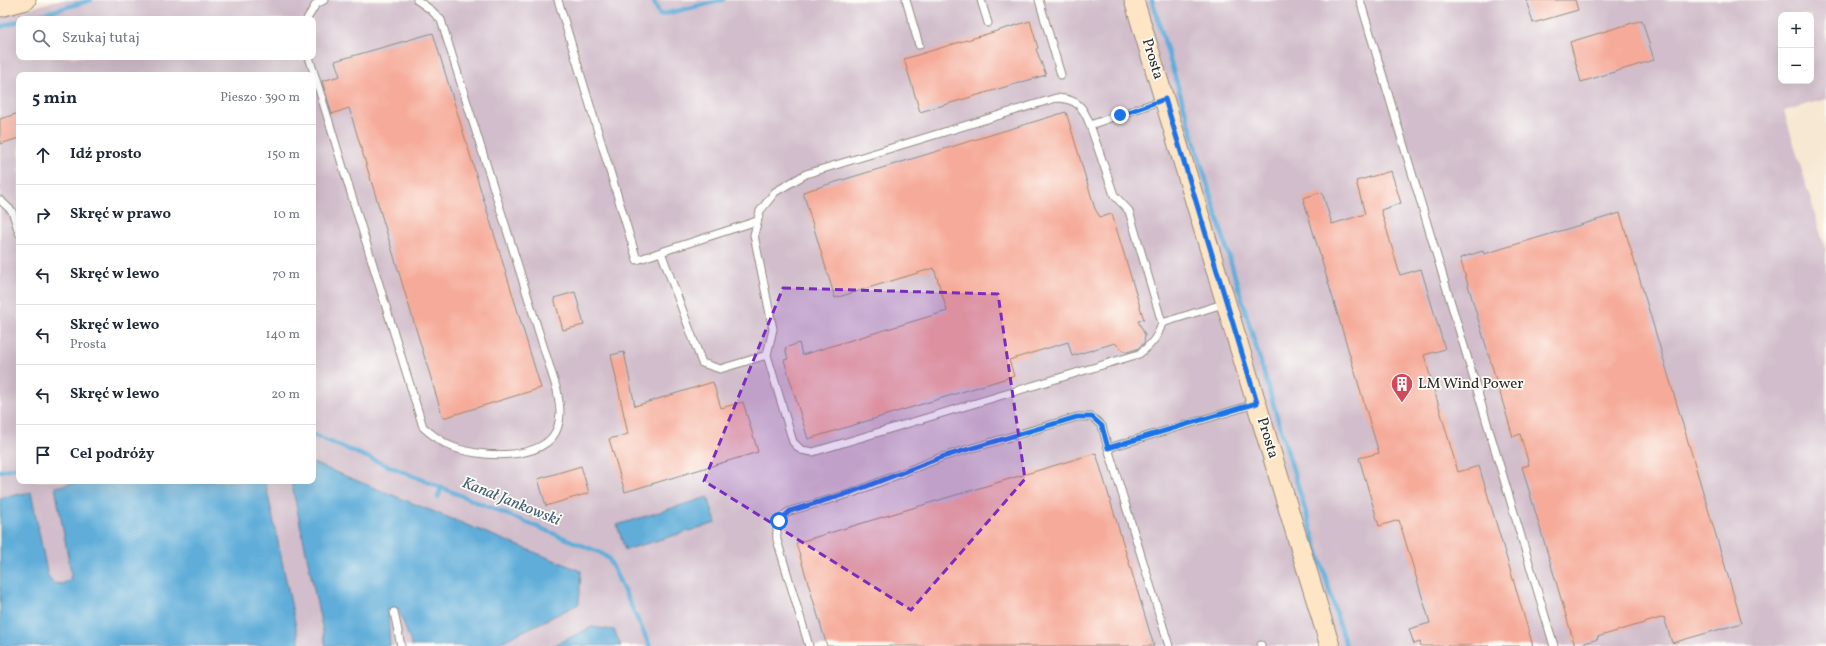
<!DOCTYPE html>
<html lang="pl">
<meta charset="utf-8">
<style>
:root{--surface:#fff;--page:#f6f6f7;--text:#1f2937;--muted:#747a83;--line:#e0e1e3}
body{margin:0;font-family:Vollkorn,serif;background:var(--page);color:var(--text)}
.controls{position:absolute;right:12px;top:12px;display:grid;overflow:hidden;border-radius:8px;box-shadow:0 4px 16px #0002}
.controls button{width:36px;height:36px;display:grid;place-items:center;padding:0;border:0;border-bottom:1px solid var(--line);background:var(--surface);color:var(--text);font:20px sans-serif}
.stop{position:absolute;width:12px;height:12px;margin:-9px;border:3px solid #1a73e8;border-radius:50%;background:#fff}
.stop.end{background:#1a73e8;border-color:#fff;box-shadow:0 1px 4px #0008}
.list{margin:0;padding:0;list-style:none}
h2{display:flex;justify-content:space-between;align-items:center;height:52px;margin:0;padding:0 16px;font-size:17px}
h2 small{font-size:13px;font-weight:400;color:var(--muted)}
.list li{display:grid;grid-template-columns:26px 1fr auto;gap:12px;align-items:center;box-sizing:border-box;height:60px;padding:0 16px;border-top:1px solid var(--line)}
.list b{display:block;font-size:15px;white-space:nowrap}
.list p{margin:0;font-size:13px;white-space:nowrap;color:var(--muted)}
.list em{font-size:13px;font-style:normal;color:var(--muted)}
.icon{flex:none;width:22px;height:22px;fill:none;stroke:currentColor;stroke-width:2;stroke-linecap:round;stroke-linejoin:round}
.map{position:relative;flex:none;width:1826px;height:646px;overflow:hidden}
.search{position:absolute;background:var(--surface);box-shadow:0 4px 16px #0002;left:16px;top:16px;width:300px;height:44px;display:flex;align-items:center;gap:10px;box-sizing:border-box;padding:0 14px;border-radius:8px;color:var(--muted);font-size:15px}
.panel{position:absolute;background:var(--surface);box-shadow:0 4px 16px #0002;left:16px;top:72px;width:300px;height:412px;border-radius:8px}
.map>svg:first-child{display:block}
.industrial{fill:#d1bdcb;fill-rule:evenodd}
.water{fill:#60add9;stroke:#466c82}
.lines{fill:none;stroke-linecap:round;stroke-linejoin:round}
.stream{stroke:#60add9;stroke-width:4.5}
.building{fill:#f6aa99}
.lane-casing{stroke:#918a7f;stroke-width:9}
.secondary-casing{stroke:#918a7f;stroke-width:21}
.lane{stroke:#fff;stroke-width:7}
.secondary{stroke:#fde5c5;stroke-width:19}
.route{stroke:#1a73e8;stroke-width:5}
.marked{fill:#7b2cbf;fill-opacity:0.2;stroke:#7b2cbf;stroke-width:3;stroke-dasharray:8 5;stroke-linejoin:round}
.labels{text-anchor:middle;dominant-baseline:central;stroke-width:3.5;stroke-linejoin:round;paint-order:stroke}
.street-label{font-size:15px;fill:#2b2b2b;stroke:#fdfcf7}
.poi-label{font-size:15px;fill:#2b2b2b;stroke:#fdfcf7;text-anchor:start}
.water-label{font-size:16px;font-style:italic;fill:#405f71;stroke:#fdfcf7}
</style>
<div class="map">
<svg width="1826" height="646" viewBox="0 0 1826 646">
<rect width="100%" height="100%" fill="#fdfcf7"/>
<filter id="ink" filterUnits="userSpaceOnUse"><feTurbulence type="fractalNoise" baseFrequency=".025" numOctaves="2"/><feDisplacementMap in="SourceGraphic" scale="8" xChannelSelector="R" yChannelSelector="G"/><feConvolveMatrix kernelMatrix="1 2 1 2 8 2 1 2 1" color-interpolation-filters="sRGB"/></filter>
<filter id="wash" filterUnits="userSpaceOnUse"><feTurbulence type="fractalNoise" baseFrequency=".012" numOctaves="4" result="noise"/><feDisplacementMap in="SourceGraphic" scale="16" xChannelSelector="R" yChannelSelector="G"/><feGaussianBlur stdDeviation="0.9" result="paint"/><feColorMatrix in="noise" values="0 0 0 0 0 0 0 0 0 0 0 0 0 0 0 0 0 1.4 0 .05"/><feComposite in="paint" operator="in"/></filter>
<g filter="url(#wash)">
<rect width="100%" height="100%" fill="#f7e8d3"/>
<path class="industrial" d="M58,0H1826V99L1784,111L1826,251V646H0V17ZM1781,15H1811V81H1781ZM19,19H313V57H19ZM19,75H313V481H19Z"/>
<path class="water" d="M313,463L581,571L579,604L493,646H412L398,608L388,610L390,646H326L291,481H313Z
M82,481H265L300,646H0V498L31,492L48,577L53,583L62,584L70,580L71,572L55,487Z
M708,497L716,523L625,550L617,525Z
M592,627L614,630L621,646H552Z"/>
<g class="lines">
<path class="stream" d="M653,0L660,15L723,0
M1152,0L1346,646
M26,19L91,0
M0,27L19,21
M313,435L601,553L609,559L650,646
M0,471L19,467
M438,497L441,488"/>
</g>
<g id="blocks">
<path class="building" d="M1526,0H1575L1578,10L1533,23Z
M1642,20L1654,60L1581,82L1570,42Z
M1030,21L1038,48L1036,49L1046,75L920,112L904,59Z
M433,33L541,388L443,418L349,108L332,114L322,81L340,76L335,61Z
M1066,112L1095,209L1100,217L1112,214L1144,320L1138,321L1145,335L1144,343L1137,349L1127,352L1123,351L1115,343L1072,356L1068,342L1009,360L1014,376L808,439L784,360L788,359L785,348L799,343L802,355L947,311L934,268L835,298L803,192Z
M19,113V138L0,144V119Z
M1391,171L1401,203L1381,210L1400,275L1421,269L1445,349L1424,355L1458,472L1479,466L1533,646H1421L1420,642L1414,644L1409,629L1430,623L1399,520L1379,526L1359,458L1379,453L1303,198L1322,192L1332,224L1365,214L1356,181Z
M1620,213L1742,623L1672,643L1664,617L1597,637L1598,639L1575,646L1522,467L1529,465L1520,434L1513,437L1460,258L1483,251L1484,254Z
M575,292L584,325L563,330L554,298Z
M624,352L635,406L713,382L721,408L743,402L758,452L625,492L609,439L628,434L611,355Z
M1096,453L1154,646H827L796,543Z
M581,466L589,493L546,506L538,479Z"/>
</g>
</g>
<g filter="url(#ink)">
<use href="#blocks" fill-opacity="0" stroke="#918a7f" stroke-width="1"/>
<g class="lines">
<g class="lane-casing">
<path id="lane" d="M558,0L637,260L661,252L702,363L720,369L767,355
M906,0L919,45
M981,0L988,23
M1039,0L1061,75
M1360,0L1554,646
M307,19L316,4L324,0
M309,57L423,427C431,434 439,440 448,445C475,458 548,463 558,426C562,414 559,402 557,390L441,20L431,10L417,0
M1163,100L1090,125L1114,195L1129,211L1162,323L1226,303
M1090,125C1083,106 1077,99 1056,98L806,174L775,192L760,211L754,235L773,329L767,355L793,442L801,450L813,452L1139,354C1151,345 1158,337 1162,323
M0,200L12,211L19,233
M661,252L757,221
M394,612L401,646
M1261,645V646
M809,646L777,540C776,527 778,518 790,511L852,493L942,457L1077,417H1092L1102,426L1108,448
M1169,646L1108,448L1255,404"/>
</g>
<g class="secondary-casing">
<path id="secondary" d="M1134,0L1330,646
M0,7L26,0"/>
</g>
<use href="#lane" class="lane"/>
<use href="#secondary" class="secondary"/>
</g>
</g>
<g class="lines" filter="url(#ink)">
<path class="route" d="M779,521L790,511L852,492L942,457L1077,417H1092L1102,426L1108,448L1257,403L1165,99L1120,115"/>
</g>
<path class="marked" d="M783,288L998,294L1025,479L911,610L704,481Z"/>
<defs>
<g id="building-pin" transform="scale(1.15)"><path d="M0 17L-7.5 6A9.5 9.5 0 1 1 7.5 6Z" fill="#d1495b" stroke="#fdfcf7"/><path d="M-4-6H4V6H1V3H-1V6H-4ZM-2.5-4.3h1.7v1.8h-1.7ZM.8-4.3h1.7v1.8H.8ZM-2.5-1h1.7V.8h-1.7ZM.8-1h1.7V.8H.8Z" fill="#fff"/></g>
</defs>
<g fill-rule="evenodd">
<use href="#building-pin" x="1402" y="384"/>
</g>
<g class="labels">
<g class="street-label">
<text transform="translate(1152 59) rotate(73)">Prosta</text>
<text transform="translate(1267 438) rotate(73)">Prosta</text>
</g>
<g class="poi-label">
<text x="1418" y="384">LM Wind Power</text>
</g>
<g class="water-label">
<text transform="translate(511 502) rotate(22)">Kanał Jankowski</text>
</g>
</g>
</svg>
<div class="controls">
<button>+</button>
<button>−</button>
</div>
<div class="stop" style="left:779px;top:521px"></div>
<div class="stop end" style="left:1120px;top:115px"></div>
<div class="search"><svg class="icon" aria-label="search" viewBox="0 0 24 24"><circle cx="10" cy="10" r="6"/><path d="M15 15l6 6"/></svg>Szukaj tutaj</div>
<section class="panel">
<h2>5 min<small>Pieszo · 390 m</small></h2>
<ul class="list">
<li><svg class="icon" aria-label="ahead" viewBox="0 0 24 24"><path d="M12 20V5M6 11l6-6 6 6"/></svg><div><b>Idź prosto</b></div><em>150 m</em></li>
<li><svg class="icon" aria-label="right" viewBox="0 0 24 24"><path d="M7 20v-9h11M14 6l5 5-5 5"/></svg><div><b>Skręć w prawo</b></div><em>10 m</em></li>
<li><svg class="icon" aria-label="left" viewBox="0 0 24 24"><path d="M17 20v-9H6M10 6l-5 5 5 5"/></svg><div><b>Skręć w lewo</b></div><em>70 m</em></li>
<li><svg class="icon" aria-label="left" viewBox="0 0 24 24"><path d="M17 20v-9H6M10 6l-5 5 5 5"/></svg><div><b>Skręć w lewo</b><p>Prosta</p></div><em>140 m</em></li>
<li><svg class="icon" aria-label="left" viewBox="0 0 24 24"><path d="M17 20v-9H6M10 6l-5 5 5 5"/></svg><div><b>Skręć w lewo</b></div><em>20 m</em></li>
<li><svg class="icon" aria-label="arrive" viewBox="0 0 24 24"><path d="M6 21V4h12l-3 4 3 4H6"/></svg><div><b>Cel podróży</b></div></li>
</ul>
</section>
</div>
